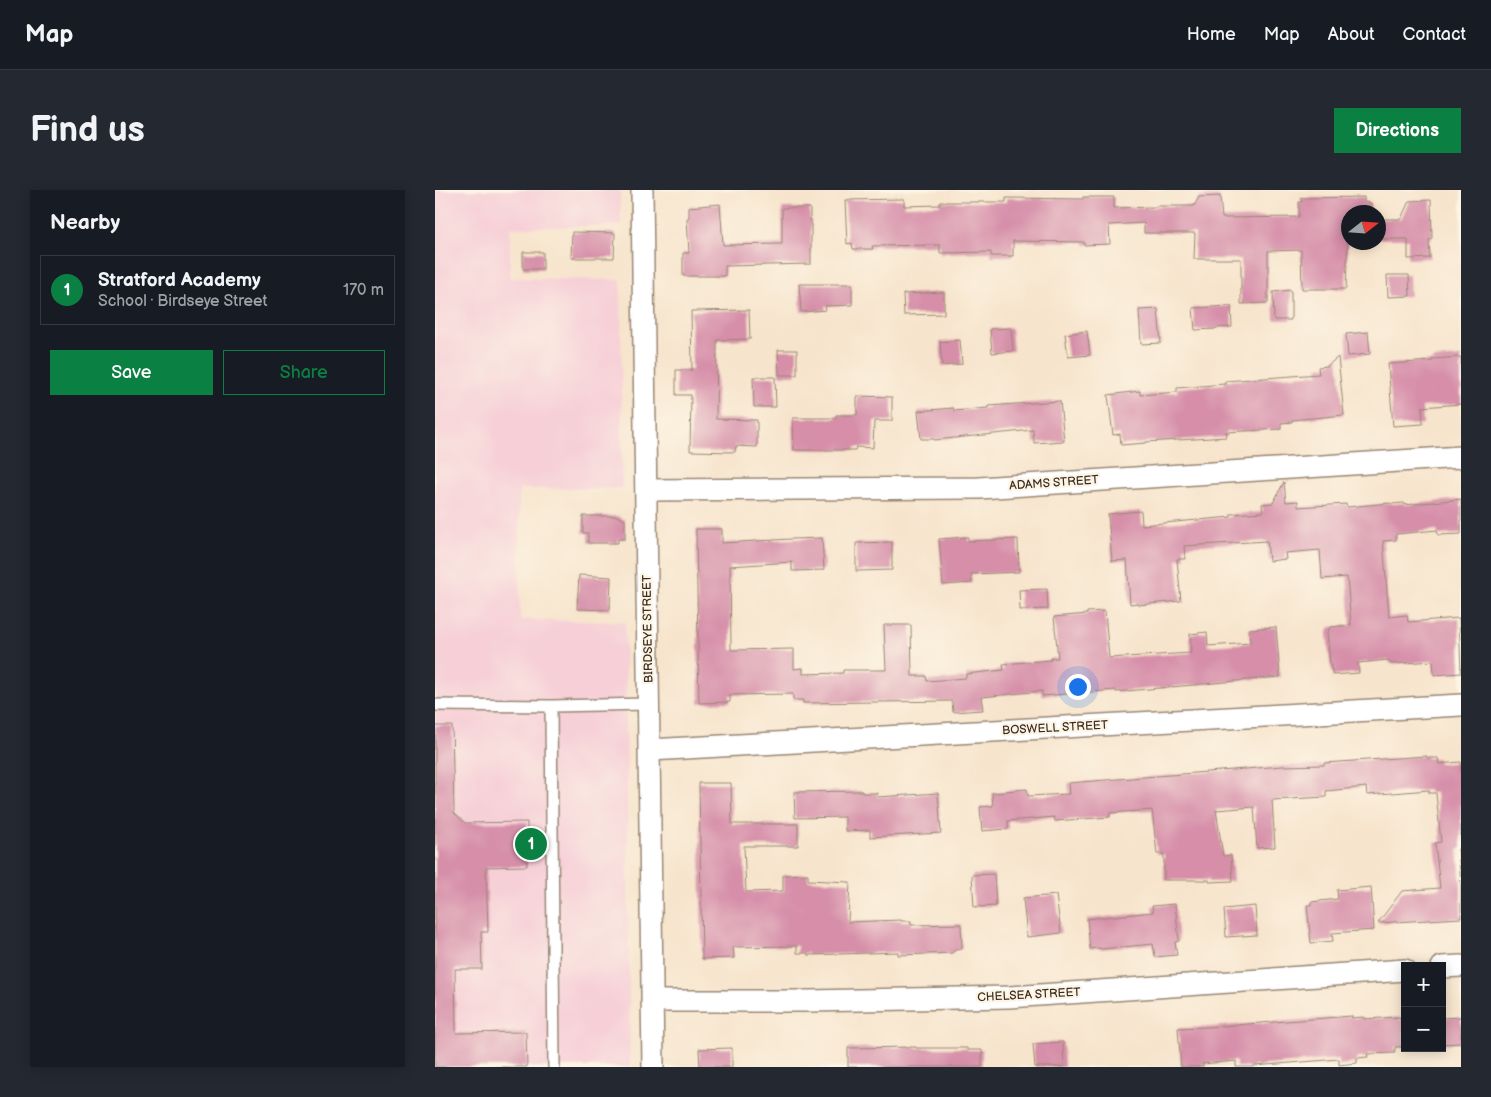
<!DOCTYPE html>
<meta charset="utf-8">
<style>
:root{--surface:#171b24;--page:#242831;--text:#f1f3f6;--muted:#9ea1a6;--line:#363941;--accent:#0b8043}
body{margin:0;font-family:"Balsamiq Sans",sans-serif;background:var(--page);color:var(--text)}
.controls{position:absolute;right:15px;bottom:15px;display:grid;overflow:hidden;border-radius:0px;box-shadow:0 2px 12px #0003}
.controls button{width:45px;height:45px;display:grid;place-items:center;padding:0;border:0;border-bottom:1px solid var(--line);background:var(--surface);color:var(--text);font:25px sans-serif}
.compass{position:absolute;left:906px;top:15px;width:45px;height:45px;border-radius:50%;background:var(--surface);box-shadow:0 2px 12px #0003;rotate:73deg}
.you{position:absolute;left:642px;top:496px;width:18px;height:18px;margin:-12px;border:4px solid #fff;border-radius:50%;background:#1a73e8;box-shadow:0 0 0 8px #1a73e833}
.badge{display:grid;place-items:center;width:32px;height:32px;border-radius:50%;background:var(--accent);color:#fff;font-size:16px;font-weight:700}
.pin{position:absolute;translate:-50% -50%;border:2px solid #fff;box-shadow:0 1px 5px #0006}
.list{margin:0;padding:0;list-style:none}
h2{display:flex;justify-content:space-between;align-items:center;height:65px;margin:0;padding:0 20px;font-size:21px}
h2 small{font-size:16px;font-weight:400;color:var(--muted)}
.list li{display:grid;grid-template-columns:32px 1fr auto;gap:15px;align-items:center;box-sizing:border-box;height:70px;margin:0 10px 10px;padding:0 10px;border:1px solid var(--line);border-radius:0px}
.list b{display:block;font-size:19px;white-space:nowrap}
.list p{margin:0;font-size:16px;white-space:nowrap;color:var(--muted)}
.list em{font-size:16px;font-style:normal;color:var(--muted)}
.actions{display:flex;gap:10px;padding:15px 20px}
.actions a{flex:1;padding:11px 0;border:1px solid var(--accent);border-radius:0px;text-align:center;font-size:18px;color:var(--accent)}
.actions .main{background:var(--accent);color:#fff}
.map{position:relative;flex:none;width:1026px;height:877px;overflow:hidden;border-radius:0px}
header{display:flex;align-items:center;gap:30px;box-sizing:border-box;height:70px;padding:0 25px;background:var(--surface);border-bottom:1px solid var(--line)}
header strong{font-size:24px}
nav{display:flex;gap:28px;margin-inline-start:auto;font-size:18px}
.intro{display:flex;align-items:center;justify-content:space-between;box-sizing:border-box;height:120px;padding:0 30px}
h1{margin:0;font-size:35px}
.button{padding:12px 22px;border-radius:0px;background:var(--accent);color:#fff;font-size:18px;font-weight:700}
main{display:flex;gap:30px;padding:0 30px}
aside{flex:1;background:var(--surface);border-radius:0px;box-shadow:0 2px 12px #0003}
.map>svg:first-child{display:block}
.built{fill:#f6cfd7}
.building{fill:#d68ea9}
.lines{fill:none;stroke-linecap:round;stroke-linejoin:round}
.lane-casing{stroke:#998775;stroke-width:14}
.street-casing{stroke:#998775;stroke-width:24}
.lane{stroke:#fff;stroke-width:11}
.street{stroke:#fff;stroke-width:21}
.labels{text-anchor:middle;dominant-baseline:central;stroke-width:4.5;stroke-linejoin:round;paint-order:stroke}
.street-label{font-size:12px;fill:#3b2a1e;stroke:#fcf5e5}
</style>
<header>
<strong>Map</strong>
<nav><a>Home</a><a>Map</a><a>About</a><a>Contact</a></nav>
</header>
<div class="intro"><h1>Find us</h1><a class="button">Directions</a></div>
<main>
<aside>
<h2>Nearby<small></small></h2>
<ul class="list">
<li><span class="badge">1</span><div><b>Stratford Academy</b><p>School · Birdseye Street</p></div><em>170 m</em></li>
</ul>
<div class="actions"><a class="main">Save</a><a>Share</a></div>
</aside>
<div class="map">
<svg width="1026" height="877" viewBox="0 0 1026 877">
<rect width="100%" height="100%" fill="#fcf5e5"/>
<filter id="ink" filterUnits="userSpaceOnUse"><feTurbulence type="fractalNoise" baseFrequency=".02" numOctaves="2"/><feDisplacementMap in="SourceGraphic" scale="10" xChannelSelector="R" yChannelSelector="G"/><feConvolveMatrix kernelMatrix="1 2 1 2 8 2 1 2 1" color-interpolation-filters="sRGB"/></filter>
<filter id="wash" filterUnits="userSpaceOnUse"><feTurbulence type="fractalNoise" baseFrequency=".0096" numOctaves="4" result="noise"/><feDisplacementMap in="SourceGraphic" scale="20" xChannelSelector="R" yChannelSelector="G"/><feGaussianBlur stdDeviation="1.12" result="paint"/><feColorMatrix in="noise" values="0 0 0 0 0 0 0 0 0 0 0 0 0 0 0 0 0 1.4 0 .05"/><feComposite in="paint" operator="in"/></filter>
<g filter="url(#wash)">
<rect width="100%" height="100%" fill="#f7e4cc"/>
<path class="built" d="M0,0H185L186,35L75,38V88L186,90L187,298L84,299L85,430L190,432L195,877H0Z"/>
<g id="blocks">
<path class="building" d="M785,6L787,28L864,27V12H867L866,8L929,7V12L936,13V22H914L911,99H867L866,60L833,61V113L806,114V69H759L760,43H709V33L674,35L675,54L649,55V52L578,51V66H556V62L505,63V55L437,56L438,59H418L417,53L412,54L410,10L469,9V16L505,15V12H571V8L648,9V7H679V18L721,17V16H759L764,7Z
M996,10L997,48L994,50L995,68L973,69V49H944V29H966L974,11Z
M285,14L288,55L347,54V18H375V30H376V74L290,76V86H248V63H254L252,29L254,27V17Z
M137,42L180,43L179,68H136Z
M88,62H108V79H88Z
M952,85H974L975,106L953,107Z
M364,94H417V115L390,116L391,120L366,122Z
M856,100V130H839L838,102Z
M509,102V124L469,125L468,104Z
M796,116L797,137L780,138V139L760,140L758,118Z
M723,119L726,153L706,154L704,120Z
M314,120L315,149L282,150L281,229L322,230V257L301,256L300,262L255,261L256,205H241V180H257L256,121Z
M576,138L578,161L557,163L555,139Z
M652,141L655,165L633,167L630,144Z
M933,142L935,164L913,166L911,144Z
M525,150L527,174L507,176L505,152Z
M343,160H362V185H344Z
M903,167L909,225L857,230V232L846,233V239L791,242L792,247L711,252V253L686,255L685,244L678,245L673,205L705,201V205L742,202V198L790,194V191L884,184L883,177L892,176Z
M1026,167V214L987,217L988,234L958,236L953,174L998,171L997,169Z
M318,187H340L341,217H319Z
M422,206L457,207V231H439L438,258L421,257L420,260H359L358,228H401V225H422Z
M625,211L629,251L599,253L598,240L500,250L498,249H486L483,221L519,218V221L553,218V216Z
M849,292L851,312L863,311V317L911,314L912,317L955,313L957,314L969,313L970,315L1026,309V344L1003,345L1002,340L961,344V350L948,351L954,427L972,425L973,432L1024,428L1026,483L999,485L998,471L956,474L953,470L923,473L924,483L898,485L895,474L892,443L895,437L916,435L912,387L887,389L885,360L850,363L851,369L834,371L832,351L749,356L750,369H742L746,411L703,415V413L695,414L692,370L677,371L673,324L706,321L707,335L796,327V324L828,322L827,314L838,313Z
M148,326H182L190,330V349H183V353H153V343H148Z
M261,339H287V353L356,349L387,348L389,380L357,381V372L295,376L296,460L359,459V479L368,478V484L408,483V480H451L449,435H476L477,486H491L492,491L531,488V484L569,480L568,474L616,470V468H623L619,427L652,424V422L670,421L674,468L756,463L755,444L772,442L773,456L815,453L814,439L841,437L845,487L681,502V500L607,506V501L546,507L548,520L518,522L517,511L368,513V510H358V504L295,505V512L264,513Z
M533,347V351L583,349L584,382L536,384L537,393L508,395L504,349Z
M457,352V380L421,381V353Z
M144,385L176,387L175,420L142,419Z
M612,399L613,419L585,420L584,400Z
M0,536H17L19,623L30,633L92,632V676L51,677L53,742H46L47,779H20L21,843L91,842L92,877H0Z
M992,566V568H1003L1004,574L1026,572V659H1023L1026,695V728L943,733L967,701L1005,698L1000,653L1006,652L1001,603H994V600L932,605L931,597L891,601V607L837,610L840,657L822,658L819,617L781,620L788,666L796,665L798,691L774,692V690H729V664H722L717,620L675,623V627L620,631L619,627L573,631V639L547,641L545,617L558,616L557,603L570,602V601L592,599L593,606L634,604L633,593L848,576L889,575V573Z
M264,593H296L297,634H363V656H309L311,702L348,701V685L373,684V690L415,692L413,732L466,730V731H476V735L526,734L527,759L520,760L517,763L492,764L463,765V762L373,765V763H362V756L298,757L299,768L267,769Z
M427,601V603H442V607L503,603L506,643L435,647V640L410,641V627L360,628L359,602Z
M559,684L561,716L539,717L537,685Z
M936,697L939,740L897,743L898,751L876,753L872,715H876V712L903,709L902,700Z
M621,705L626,743L592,747L588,708Z
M740,714L744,751L740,752L742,765L720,767L718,754L667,759L663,758L655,759L652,729L718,722L717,716Z
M820,716L822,745L791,747L789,719Z
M917,826V828L929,827V829L965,827V830H970V857H960V863L932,864L933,867L922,868V873L904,875V869L819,876V877H801V871L767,874L768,877H746L743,838L773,837Z
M1026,827V853L1007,854V828Z
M628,852L629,877H600L598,854Z
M481,857V858H532V860H547V877H413V858Z
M297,858V877H265L264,859Z"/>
</g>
</g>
<g filter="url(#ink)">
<use href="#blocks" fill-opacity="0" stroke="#998775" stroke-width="1"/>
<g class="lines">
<g class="lane-casing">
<path id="lane" d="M0,515L116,516L214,514
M116,516L119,877"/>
</g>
<g class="street-casing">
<path id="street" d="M207,0L218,877
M211,300L544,298L1026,267
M215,560L1026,515
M1007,777L1026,776
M217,811H374L574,807L970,780"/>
</g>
<use href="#lane" class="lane"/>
<use href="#street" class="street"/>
</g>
</g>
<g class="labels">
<g class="street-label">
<text transform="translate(619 293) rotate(-4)">ADAMS STREET</text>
<text transform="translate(213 439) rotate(-91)">BIRDSEYE STREET</text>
<text transform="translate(620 538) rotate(-3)">BOSWELL STREET</text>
<text transform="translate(594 805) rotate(-3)">CHELSEA STREET</text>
</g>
</g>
</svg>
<div class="controls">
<button>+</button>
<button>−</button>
</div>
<svg class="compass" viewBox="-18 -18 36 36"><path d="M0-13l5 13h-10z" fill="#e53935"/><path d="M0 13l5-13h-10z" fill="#9ea1a6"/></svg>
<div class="you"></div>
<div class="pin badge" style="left:96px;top:654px">1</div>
</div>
</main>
